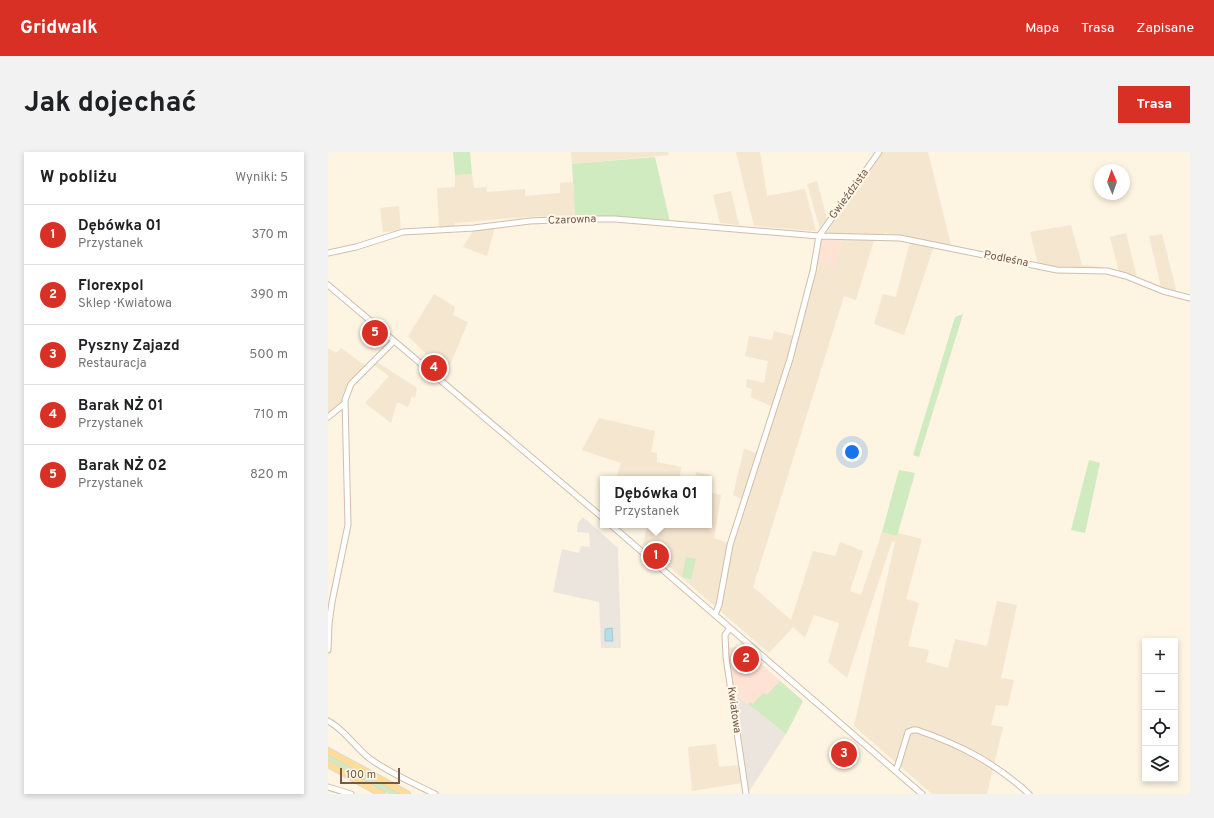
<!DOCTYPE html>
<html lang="pl">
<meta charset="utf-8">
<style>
:root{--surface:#fff;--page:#f2f2f2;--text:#202124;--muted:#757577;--line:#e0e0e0;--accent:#d93025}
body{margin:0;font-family:Overpass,sans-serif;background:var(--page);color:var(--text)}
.controls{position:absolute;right:12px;bottom:12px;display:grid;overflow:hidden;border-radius:0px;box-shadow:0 2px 6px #0003}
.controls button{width:36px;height:36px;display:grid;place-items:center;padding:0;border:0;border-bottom:1px solid var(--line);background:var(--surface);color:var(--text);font:20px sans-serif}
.compass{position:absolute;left:766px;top:12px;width:36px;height:36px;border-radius:50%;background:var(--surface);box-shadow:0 2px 6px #0003;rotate:358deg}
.scale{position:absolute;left:12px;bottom:10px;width:60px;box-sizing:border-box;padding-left:4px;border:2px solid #765a47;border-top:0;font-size:11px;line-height:14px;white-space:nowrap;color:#765a47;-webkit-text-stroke:3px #fff7e9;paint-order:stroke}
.you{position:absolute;left:524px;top:300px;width:14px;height:14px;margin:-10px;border:3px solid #fff;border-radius:50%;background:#1a73e8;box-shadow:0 0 0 6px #1a73e833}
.badge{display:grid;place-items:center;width:26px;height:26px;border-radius:50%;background:var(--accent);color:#fff;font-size:13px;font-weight:700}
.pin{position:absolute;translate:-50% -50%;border:2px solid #fff;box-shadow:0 1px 4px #0006}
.popup{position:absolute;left:272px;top:324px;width:112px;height:52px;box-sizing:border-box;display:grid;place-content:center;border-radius:0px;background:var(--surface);filter:drop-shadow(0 1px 3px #0005);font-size:13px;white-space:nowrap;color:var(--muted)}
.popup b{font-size:15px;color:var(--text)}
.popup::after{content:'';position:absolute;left:50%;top:100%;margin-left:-8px;border:8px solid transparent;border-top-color:var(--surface)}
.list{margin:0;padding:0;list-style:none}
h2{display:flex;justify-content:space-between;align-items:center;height:52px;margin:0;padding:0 16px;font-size:17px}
h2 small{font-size:13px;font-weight:400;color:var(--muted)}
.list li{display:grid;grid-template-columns:26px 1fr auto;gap:12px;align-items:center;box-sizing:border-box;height:60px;padding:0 16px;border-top:1px solid var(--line)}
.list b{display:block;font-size:15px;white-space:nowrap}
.list p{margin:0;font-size:13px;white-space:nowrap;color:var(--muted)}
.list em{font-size:13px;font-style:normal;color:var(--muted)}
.icon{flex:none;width:22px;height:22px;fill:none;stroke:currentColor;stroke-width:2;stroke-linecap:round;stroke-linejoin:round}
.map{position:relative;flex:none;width:862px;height:642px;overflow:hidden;border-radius:0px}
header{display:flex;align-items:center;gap:24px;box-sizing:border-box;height:56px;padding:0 20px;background:var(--accent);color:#fff}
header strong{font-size:19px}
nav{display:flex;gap:22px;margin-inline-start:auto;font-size:14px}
.intro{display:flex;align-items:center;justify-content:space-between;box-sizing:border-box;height:96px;padding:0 24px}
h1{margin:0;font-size:28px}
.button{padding:10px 18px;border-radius:0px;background:var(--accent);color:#fff;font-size:14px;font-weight:700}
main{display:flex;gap:24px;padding:0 24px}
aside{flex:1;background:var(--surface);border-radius:0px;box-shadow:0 2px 6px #0003}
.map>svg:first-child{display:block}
.residential{fill:#f5e6cf}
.commercial{fill:#fee3d4}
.industrial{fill:#ece5dd}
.green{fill:#cfebbf}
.water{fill:#b5dee7;stroke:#9bcdda}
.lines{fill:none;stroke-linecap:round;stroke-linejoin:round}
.minor-casing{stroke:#d1beab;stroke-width:7}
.major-casing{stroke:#ded7d3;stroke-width:8}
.minor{stroke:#fff;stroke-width:5}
.major{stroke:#ffdd97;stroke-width:6}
.labels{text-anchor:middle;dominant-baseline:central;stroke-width:4;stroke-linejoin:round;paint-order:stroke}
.street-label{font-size:11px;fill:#765a47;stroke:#fff7e9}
</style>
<header>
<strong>Gridwalk</strong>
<nav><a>Mapa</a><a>Trasa</a><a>Zapisane</a></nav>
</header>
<div class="intro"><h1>Jak dojechać</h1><a class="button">Trasa</a></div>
<main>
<aside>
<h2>W pobliżu<small>Wyniki: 5</small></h2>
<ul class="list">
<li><span class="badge">1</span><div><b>Dębówka 01</b><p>Przystanek</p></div><em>370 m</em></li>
<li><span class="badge">2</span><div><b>Florexpol</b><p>Sklep · Kwiatowa</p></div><em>390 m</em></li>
<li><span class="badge">3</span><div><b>Pyszny Zajazd</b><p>Restauracja</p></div><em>500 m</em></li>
<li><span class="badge">4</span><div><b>Barak NŻ 01</b><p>Przystanek</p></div><em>710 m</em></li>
<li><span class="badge">5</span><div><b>Barak NŻ 02</b><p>Przystanek</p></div><em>820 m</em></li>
</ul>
</aside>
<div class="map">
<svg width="862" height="642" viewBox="0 0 862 642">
<rect width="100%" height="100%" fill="#fdf4e1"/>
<path class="residential" d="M243,0H340L341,3L244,12Z
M408,0H432L439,44L477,37L488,79L426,74Z
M553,0H600L623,93L556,81V83H552L534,84L496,82Z
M144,22L146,36L158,35L159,40L197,37V44L232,41V31L245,30L247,63L198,65L127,71V74L111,75L109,36L127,35V23Z
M489,29L499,67L492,77L479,32Z
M403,39L411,73L392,71L385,43Z
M71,54L73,79L55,80L52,56Z
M743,73L754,113L774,115L791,120L782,85L798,81L809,126L833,135L821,84L834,82L849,141L862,143V146L779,121L711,116L702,80Z
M167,75L159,104L135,95L146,77Z
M514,88H546L528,148L516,144L425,435L463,468L485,399L507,404L512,390L535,399L522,439L533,443L554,380L569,384L570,381L594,387L578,447L591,451L580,494L601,498L598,510L620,516L627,487L659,494L669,449L689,453L673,526L686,528L680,554L668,553L663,573L675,575L659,642H604L526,574L567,390L564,389L519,526L500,510L511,471L486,463L477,486L465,475L441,501L315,392L320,373H381V340L393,343L386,386L400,391L415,348L405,343L416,297L429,301L445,255L423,245L424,237L418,235L419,227L436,231L440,209L417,204L421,184L444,188L446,179L466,184L484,107L506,113Z
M582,90L606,94L576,183L546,172L555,142L568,145Z
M106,142L127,155L125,163L140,170L118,222L80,184Z
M0,196L8,201L13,196L39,215L21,233L17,240L14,251L0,262Z
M49,210L89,236L87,246L84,244L80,255L69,250L63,271L37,251L61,224L46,213Z
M271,266L327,279L323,300L329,301V310L353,315L352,324L367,327L368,320L383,323L381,339V327H288L293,311L254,298Z
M388,592L391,615L411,613L414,631L364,639L360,595Z"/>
<path class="commercial" d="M493,87L514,88L507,114L489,108Z
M414,495L475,549L458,582L404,540L399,496Z"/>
<path class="industrial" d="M255,365L290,396L293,496H273L271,450L225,440L234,397L251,401L253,394L262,395L261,381L249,380L250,371Z
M404,540L458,582L420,641Z"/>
<path class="green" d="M125,0H142L144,22L127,23Z
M327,5L342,70L247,63L244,12Z
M635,162L591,305L585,303L627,165Z
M761,308L772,311L757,381L743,378Z
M571,318L587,321L569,384L554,380Z
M358,405L368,407L363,427L354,425Z
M452,529L475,549L458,582L420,552L422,550L425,552L435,541L439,543Z
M0,602L75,642H61L0,609Z"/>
<path class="water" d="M284,476L285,489H277V477Z"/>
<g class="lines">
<g class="minor-casing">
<path id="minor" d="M0,101L28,95L75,80L146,76L202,69L249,67H287L491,84L572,86L729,118L779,119L798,124L835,139L862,146
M0,133L275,366
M0,265L16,252
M283,373L594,642
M387,463L391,453L402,393L462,207L485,119L491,84L551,0
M402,476L397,483L398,505L418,642
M0,498L1,472L4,450L20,373L17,248L23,232L66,189
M0,569C16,577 27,595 41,606C61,621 85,631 107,642
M567,619L570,613L580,580L585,578H589C633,593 667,611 701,642
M0,635L23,642"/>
</g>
<g class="major-casing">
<path id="major" d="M0,599L79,642
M0,612L54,642"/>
</g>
<use href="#minor" class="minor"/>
<use href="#major" class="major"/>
</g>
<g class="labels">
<g class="street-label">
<text transform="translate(521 42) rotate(-54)">Gwieździsta</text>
<text transform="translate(244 68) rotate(-2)">Czarowna</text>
<text transform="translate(678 107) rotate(11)">Podleśna</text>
<text transform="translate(406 558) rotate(82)">Kwiatowa</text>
</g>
</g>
</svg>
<div class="controls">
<button>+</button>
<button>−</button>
<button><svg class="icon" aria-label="locate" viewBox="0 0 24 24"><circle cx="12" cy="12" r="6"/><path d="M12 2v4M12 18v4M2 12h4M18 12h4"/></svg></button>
<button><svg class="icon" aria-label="layers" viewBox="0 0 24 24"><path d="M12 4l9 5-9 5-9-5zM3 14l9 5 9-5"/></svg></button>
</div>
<svg class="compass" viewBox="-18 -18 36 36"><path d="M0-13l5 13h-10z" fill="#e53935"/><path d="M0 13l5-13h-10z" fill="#757577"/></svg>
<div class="scale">100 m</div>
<div class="you"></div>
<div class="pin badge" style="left:328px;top:404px">1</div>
<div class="popup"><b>Dębówka 01</b>Przystanek</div>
<div class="pin badge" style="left:418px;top:507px">2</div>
<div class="pin badge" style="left:516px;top:602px">3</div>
<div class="pin badge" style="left:106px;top:216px">4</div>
<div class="pin badge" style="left:47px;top:181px">5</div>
</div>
</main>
